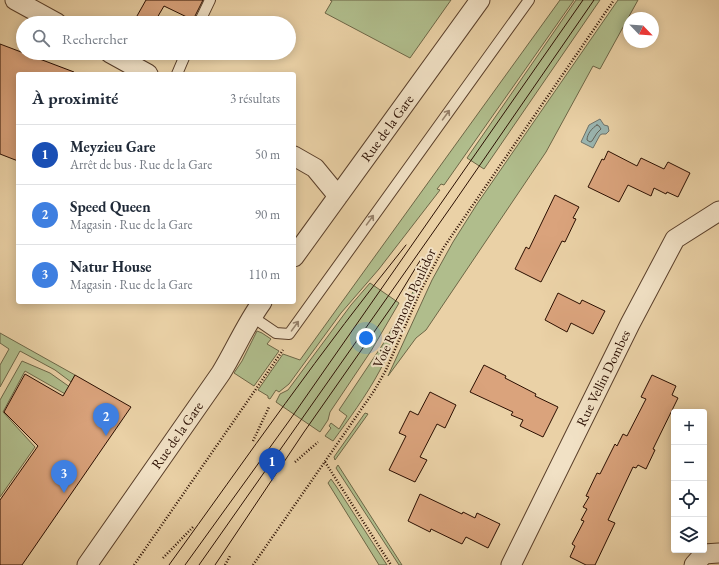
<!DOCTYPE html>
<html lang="fr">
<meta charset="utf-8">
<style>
:root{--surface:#fff;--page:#f6f6f7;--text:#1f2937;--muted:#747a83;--line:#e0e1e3;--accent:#b45309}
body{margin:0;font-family:"EB Garamond",serif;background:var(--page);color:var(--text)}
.controls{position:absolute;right:12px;bottom:12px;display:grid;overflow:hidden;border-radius:4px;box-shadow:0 2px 10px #0003}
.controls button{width:36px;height:36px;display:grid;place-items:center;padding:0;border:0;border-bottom:1px solid var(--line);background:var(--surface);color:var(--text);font:20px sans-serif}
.compass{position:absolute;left:623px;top:12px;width:36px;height:36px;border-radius:50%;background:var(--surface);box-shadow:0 2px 10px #0003;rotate:115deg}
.you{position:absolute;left:366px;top:338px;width:14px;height:14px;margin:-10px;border:3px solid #fff;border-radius:50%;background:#1a73e8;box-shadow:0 0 0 6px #1a73e833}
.badge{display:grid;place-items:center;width:26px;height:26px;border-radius:50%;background:var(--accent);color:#fff;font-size:13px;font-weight:700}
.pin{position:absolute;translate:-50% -33px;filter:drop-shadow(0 1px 2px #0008)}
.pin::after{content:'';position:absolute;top:21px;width:14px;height:12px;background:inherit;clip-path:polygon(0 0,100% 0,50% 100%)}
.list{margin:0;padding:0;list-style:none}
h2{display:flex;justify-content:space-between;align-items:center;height:52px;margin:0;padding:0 16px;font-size:17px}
h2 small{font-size:13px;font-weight:400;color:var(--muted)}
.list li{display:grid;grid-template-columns:26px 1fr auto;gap:12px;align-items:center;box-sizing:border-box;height:60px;padding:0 16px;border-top:1px solid var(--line)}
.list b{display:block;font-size:15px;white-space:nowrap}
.list p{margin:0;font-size:13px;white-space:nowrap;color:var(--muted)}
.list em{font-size:13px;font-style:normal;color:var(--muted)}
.icon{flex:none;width:22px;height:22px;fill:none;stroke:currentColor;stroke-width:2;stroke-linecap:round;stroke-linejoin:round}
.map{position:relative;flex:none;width:719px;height:565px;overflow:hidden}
.search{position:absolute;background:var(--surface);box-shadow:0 2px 10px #0003;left:16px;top:16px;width:280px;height:44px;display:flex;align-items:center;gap:10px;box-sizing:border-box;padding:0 14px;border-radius:22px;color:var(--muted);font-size:15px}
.panel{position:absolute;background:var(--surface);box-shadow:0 2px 10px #0003;left:16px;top:72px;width:280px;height:232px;border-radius:4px}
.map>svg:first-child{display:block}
.green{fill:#b0bd8c;stroke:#6d6646}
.water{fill:#9ab5b0;stroke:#6d726a}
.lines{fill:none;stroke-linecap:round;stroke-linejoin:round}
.shore{stroke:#626258;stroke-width:1}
.building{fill:#daa37c;stroke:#2a0e00}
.lane-casing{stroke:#5a3f2a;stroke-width:12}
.street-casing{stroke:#5a3f2a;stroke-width:21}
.path{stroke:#2a0e00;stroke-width:2.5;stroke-dasharray:1 2;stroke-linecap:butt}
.lane{stroke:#f1e1c5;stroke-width:10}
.street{stroke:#f1e1c5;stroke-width:19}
.tram{stroke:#2a0e00;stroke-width:1}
.oneway{stroke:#97826c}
.labels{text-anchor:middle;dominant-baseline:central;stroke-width:4;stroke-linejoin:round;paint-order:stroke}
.street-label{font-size:14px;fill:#2a0e00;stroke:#f1e1c5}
</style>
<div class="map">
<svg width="719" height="565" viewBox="0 0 719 565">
<rect width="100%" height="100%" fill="#ead1a6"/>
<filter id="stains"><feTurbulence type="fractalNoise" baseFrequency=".005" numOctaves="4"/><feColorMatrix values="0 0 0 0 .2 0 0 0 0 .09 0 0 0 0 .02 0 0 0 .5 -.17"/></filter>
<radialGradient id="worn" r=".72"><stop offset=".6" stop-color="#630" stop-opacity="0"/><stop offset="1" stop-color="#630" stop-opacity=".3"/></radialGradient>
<path class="green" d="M330,0H451L410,58L325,13L332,1Z
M560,0H574L444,185L441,184L437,189L440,190L379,269L341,313L289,384L279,392L276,390L270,399L268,398V396L258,390L283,354L300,360Z
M576,0H600L484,169L467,158Z
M618,0H638L600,69L593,66L546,152L426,330L416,338L388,376L432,280L453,242L477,204Z
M422,276L423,277C407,308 396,341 379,372C366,396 349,419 333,441L325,436L331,428L329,426L331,423L339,429L347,416L339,410L383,344Z
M370,283L399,303L371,351L330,412L328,420L320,432L276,402L280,394L288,390L351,305Z
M257,331L262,333L271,339L267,344L279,351L254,386L234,373L242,361Z
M0,333L75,375L71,382L55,370L20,351L0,387V365L9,349L0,343Z
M22,361L50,373L91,402L88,407L25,371L3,412L35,447L0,497V400Z
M365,413L368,414L335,460L334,457Z
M338,465L402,565H399L336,468Z
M331,479L336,486L387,565H379L328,483Z"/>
<path class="water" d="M600,119L604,125L608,126L609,131L606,134H602L600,135L593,148L581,142L589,125Z"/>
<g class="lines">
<path class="shore" d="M597,125L599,126L601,129L597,133L592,141L590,142L587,140C587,134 592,128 597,125Z"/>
</g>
<path class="building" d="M146,0H203L193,20L164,6L154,23H133Z
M0,44L74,72V74H18V161L0,154Z
M608,151L637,166L641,158L664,169L668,162L690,173L678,197L667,192L666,194L654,188L651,196L628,185L619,202L588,187L602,159L604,160Z
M555,195L579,207L573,218L576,219L565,242L562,241L541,282L515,269L526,247L529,249Z
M558,293L580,304L582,300L605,311L593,334L571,323L567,332L545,320Z
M484,365L506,376L505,378L536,394L535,396L558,407L543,437L520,426L523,420L511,415L513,412L470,392Z
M25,374L63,396L75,375L131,407L22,565H0V500L38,446L4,412Z
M652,375L676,386L672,395L678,398L653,449L655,450L646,469L638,465L636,468L633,467L608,520L615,523L595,565H586L570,557L575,546L572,544L584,521L581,520L587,509L583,507L589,497L586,496L597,473L600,474L615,444L617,446L623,434L627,436L646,399L641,397Z
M430,392L456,405L445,428L437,424L420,457L427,460L415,482L389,470L406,436L399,433L410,411L418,415Z
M420,494L462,514L463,512L475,518L477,513L500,524L488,548L466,537L462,544L431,529L430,532L408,521Z"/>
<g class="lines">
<g class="lane-casing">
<path id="lane" d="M199,23L210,0
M177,74L186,53
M251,316L276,333L289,334L529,0"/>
</g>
<g class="street-casing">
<path id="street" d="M15,0L57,23
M110,53L148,74
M294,156L315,168L338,196
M294,257L480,0
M87,565L221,373C235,350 246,324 262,302
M511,565L630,324L675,239L719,211
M694,565L704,554L719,553"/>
</g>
<path class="path" d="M253,441L269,407
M295,462L318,442
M325,462L391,565
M163,558L193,527
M134,565L283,350
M225,565L230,556
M253,565L374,391L386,370L420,292L444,247L614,0"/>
<use href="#lane" class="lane"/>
<use href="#street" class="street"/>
<path class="tram" d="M169,565C247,457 322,349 406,245
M185,565L289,421L583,0
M199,565L453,204L594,0
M215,565L304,432L395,302L421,259"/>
</g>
<defs><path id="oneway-shaft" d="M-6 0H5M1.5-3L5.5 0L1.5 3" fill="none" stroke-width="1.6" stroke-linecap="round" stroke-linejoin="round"/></defs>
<g class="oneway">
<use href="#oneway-shaft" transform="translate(446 115) rotate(-54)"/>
<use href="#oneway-shaft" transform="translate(370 220) rotate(-54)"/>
<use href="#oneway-shaft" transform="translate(295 326) rotate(-54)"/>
</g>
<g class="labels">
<g class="street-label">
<text transform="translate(387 128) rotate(-54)">Rue de la Gare</text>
<text transform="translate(404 308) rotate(-65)">Voie Raymond Poulidor</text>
<text transform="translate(603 378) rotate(-64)">Rue Vellin Dombes</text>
<text transform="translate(177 435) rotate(-55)">Rue de la Gare</text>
</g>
</g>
<rect width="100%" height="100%" filter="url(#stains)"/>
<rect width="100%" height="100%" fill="url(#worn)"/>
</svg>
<div class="controls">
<button>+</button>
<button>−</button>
<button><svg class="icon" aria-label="locate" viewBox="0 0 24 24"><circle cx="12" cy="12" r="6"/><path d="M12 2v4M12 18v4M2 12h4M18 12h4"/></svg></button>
<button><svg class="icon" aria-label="layers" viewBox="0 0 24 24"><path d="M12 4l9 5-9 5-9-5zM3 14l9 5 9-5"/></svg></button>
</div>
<svg class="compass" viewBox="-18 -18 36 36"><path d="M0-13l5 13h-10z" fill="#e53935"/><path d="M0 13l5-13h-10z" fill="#747a83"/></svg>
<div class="you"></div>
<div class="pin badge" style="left:272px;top:481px;background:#1a4fb4">1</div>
<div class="pin badge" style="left:106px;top:436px;background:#3f7fe0">2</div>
<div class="pin badge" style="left:64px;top:493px;background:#3f7fe0">3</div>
<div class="search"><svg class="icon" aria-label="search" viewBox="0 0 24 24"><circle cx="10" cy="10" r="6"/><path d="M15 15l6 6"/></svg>Rechercher</div>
<section class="panel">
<h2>À proximité<small>3 résultats</small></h2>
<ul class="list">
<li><span class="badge" style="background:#1a4fb4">1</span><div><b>Meyzieu Gare</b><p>Arrêt de bus · Rue de la Gare</p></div><em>50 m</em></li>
<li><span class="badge" style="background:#3f7fe0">2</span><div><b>Speed Queen</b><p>Magasin · Rue de la Gare</p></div><em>90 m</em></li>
<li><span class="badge" style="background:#3f7fe0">3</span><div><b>Natur House</b><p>Magasin · Rue de la Gare</p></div><em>110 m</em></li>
</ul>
</section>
</div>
